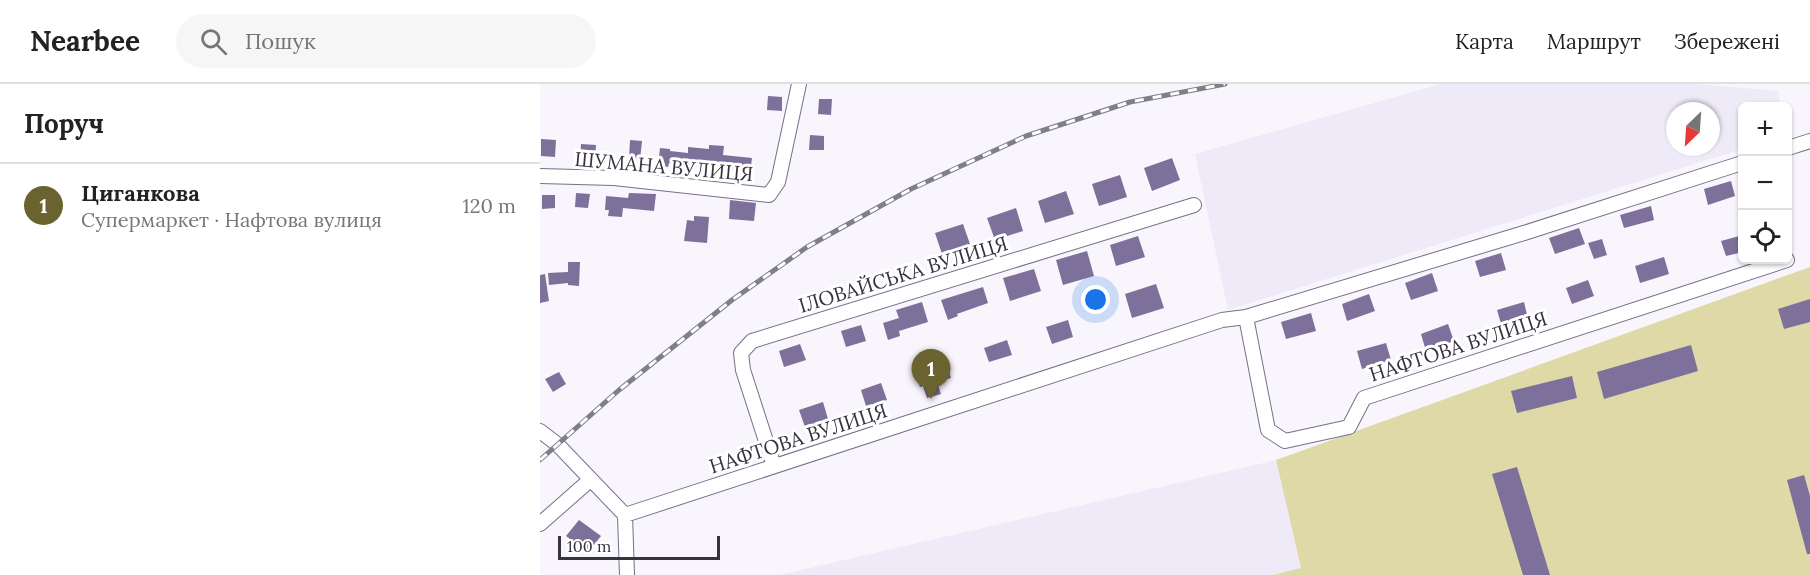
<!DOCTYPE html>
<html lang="uk">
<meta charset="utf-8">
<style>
:root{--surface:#fff;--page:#f6f6f6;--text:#222;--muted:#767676;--line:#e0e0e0;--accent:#6b632f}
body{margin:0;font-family:Lora,serif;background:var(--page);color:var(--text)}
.controls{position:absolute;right:18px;top:18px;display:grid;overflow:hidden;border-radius:9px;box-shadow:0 2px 4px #0004}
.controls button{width:54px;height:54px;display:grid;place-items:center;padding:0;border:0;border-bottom:2px solid var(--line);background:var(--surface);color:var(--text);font:30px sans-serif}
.compass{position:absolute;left:1126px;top:18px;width:54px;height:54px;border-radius:50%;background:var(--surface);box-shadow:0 2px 4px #0004;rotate:205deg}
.scale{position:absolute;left:18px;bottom:15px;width:162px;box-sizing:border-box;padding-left:6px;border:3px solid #36333e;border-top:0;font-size:16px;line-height:21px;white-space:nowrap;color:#36333e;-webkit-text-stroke:4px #fff;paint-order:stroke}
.you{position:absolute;left:556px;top:216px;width:21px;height:21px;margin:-15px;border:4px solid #fff;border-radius:50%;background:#1a73e8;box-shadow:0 0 0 9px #1a73e833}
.badge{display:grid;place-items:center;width:39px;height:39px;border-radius:50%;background:var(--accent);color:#fff;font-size:20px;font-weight:700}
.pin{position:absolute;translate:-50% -50px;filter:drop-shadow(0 2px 3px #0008)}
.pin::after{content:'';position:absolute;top:32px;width:21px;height:18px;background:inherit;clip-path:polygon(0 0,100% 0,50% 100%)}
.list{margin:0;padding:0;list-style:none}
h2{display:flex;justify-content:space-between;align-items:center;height:78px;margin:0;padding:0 24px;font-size:26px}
h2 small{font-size:20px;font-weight:400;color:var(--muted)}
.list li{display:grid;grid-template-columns:39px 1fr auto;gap:18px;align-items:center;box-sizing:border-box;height:84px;padding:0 24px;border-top:2px solid var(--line)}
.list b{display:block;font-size:22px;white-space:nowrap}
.list p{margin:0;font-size:20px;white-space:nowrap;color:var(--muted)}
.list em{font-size:20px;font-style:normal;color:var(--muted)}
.icon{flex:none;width:33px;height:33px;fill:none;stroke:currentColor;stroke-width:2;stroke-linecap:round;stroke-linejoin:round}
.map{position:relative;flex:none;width:1270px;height:491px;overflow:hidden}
header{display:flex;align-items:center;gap:36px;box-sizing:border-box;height:84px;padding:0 30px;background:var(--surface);border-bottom:2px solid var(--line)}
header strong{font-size:28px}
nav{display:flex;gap:33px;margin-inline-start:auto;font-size:21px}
.search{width:420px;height:54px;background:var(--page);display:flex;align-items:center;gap:15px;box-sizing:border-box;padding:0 21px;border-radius:33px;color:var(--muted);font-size:22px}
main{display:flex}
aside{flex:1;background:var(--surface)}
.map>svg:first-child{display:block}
.built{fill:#eeeaf8;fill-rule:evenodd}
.green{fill:#dfd8a7}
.building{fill:#7d709a}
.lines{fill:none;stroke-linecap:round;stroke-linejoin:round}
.minor-casing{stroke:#776f88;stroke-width:16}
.minor{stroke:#fff;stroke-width:14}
.rail-casing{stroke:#807e87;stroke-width:5}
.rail{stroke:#fff;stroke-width:3;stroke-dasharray:9;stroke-linecap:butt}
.labels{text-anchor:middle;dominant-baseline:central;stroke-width:6;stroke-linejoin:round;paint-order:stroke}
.street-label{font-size:20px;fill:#36333e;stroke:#fff}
</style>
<header>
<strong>Nearbee</strong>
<div class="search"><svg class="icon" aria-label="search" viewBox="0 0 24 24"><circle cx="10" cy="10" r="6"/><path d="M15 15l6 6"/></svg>Пошук</div>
<nav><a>Карта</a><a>Маршрут</a><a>Збережені</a></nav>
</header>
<main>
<aside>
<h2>Поруч<small></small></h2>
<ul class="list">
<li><span class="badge">1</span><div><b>Циганкова</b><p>Супермаркет · Нафтова вулиця</p></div><em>120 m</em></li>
</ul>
</aside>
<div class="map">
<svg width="1270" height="491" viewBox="0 0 1270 491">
<rect width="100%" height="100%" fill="#f8f6fc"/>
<path class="built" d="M901,0H1156L1239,7L1240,22H1202V65L688,226L655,70ZM1135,27H1171V63H1135Z
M736,376L761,485L733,491H240Z"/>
<path class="green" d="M1270,183V491H733L761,484L736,376Z"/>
<path class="building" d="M228,12L242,13V27L227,26Z
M279,15H292L291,31L278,30Z
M270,51L284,52V66H269Z
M1,55L16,56L15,73L1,72Z
M90,56L102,57L100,76L89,75Z
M41,60L56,61L55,78L40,77Z
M169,61L184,62L183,71L212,74L210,90L197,89V86L129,79L128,83L118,82L120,64L130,65V67L148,69V63L169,65Z
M632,74L640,96L612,107L604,84Z
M580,91L587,113L559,122L552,100Z
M1191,97L1195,112L1168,121L1164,105Z
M526,107L534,130L505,139L498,117Z
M36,109L50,110L48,124L35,123Z
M89,109L116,110L114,127L83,124L82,133L68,132L69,126H65L66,112L88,114Z
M2,111H15V124L2,125Z
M190,116L216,119L214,137L189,135Z
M1111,122L1114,136L1084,144L1080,131Z
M476,124L483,147L455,156L447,134Z
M154,132L169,133L167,159L144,157L147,136L154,137Z
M423,140L431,163L403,173L395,149Z
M1039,144L1045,160L1015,170L1009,154Z
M1203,151V168L1186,172L1181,157Z
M598,152L605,173L576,182L570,161Z
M1062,155L1067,171L1054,175L1048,159Z
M547,167L554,192L523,201L516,176Z
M961,169L966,186L940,193L935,177Z
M1124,173L1129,190L1100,199L1095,182Z
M28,178H40L39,202L28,201V199L9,201L8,189L28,188Z
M494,185L501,207L470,217L463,194Z
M892,189L898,207L871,216L865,199Z
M5,190L9,217L0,219V191Z
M1048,196L1054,212L1032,220L1026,204Z
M616,200L624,224L592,234L585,210Z
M443,203L448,219L417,230L418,232L408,236L401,216Z
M829,210L835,227L807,237L802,220Z
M1270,215V238L1244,245L1238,225Z
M382,218L388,238L359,247L360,252L348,256L343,239L359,234L356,226Z
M984,218L988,235L962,243L957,226Z
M771,229L776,247L746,255L741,238Z
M528,236L533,253L512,260L506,243Z
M908,240L914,257L886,267L881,250Z
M321,241L326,257L306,263L301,247Z
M467,256L472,271L449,278L444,264Z
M846,259L851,276L822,285L817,267Z
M260,260L266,276L244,283L239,267Z
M1151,261L1158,287L1064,315L1057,288Z
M406,278L411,294L397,298L401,310L387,314L383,302L380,303L375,289L377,288L376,283L387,279L389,283Z
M19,288L26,300L13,308L5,295Z
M1032,292L1037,314L977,329L971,307Z
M341,299L347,316L326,322L321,306Z
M283,318L288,335L265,343L259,326Z
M977,383L1010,491H983L952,390Z
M1264,391L1270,412V470H1267L1247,396Z
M39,436L61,452L48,468L26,452Z"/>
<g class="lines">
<g class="minor-casing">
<path id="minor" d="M1248,64L1270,57
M0,92L74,94L229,111L238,98L259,0
M706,233L728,346L745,357L809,343L824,314L1247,176
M0,347L17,360L85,431
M234,382L203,286L201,269L212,257L654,121
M0,440L50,396
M87,491L85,431L682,236L706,233L984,149L1202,79"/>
</g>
<use href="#minor" class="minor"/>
<g class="rail-casing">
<path id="rail" d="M0,376L79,306L192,216L267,163L371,105L486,52L590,18L685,0"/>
</g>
<use href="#rail" class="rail"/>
</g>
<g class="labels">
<g class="street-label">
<text transform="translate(124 82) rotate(5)">ШУМАНА ВУЛИЦЯ</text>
<text transform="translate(363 190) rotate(-17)">ІЛОВАЙСЬКА ВУЛИЦЯ</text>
<text transform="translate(918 262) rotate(-18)">НАФТОВА ВУЛИЦЯ</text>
<text transform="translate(258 354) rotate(-18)">НАФТОВА ВУЛИЦЯ</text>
</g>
</g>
</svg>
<div class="controls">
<button>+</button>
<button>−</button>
<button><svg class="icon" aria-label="locate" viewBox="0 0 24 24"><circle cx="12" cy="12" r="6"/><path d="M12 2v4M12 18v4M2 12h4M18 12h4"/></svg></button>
</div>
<svg class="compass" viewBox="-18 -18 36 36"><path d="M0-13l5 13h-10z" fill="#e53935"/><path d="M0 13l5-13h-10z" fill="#767676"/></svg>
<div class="scale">100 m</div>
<div class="you"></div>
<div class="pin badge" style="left:391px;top:315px">1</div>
</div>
</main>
